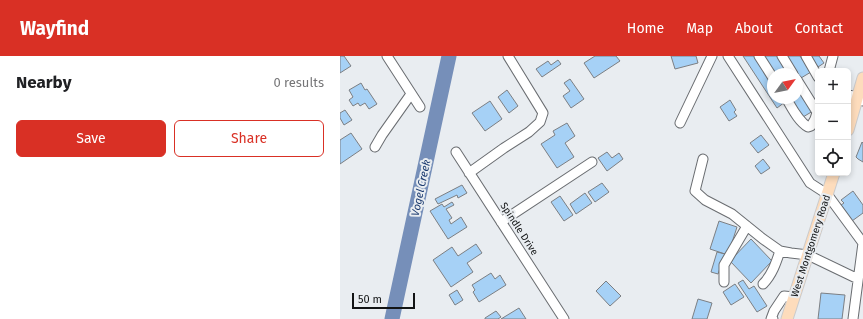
<!DOCTYPE html>
<meta charset="utf-8">
<style>
:root{--surface:#fff;--page:#f2f2f2;--text:#202124;--muted:#757577;--line:#e0e0e0;--accent:#d93025}
body{margin:0;font-family:"Fira Sans",sans-serif;background:var(--page);color:var(--text)}
.controls{position:absolute;right:12px;top:12px;display:grid;overflow:hidden;border-radius:6px;box-shadow:0 2px 6px #0003}
.controls button{width:36px;height:36px;display:grid;place-items:center;padding:0;border:0;border-bottom:1px solid var(--line);background:var(--surface);color:var(--text);font:20px sans-serif}
.compass{position:absolute;left:427px;top:12px;width:36px;height:36px;border-radius:50%;background:var(--surface);box-shadow:0 2px 6px #0003;rotate:57deg}
.scale{position:absolute;left:12px;bottom:10px;width:63px;box-sizing:border-box;padding-left:4px;border:2px solid #121415;border-top:0;font-size:11px;line-height:14px;white-space:nowrap;color:#121415;-webkit-text-stroke:3px #e9edf1;paint-order:stroke}
.list{margin:0;padding:0;list-style:none}
h2{display:flex;justify-content:space-between;align-items:center;height:52px;margin:0;padding:0 16px;font-size:17px}
h2 small{font-size:13px;font-weight:400;color:var(--muted)}
.actions{display:flex;gap:8px;padding:12px 16px}
.actions a{flex:1;padding:9px 0;border:1px solid var(--accent);border-radius:6px;text-align:center;font-size:14px;color:var(--accent)}
.actions .main{background:var(--accent);color:#fff}
.icon{flex:none;width:22px;height:22px;fill:none;stroke:currentColor;stroke-width:2;stroke-linecap:round;stroke-linejoin:round}
.map{position:relative;flex:none;width:523px;height:263px;overflow:hidden}
header{display:flex;align-items:center;gap:24px;box-sizing:border-box;height:56px;padding:0 20px;background:var(--accent);color:#fff}
header strong{font-size:19px}
nav{display:flex;gap:22px;margin-inline-start:auto;font-size:14px}
main{display:flex}
aside{flex:1;background:var(--surface)}
.map>svg:first-child{display:block}
.lines{fill:none;stroke-linecap:round;stroke-linejoin:round}
.river{stroke:#768fb9;stroke-width:15}
.building{fill:#a6d1f6;stroke:#7c7f83}
.minor-casing{stroke:#6a6d71;stroke-width:11}
.major-casing{stroke:#cbcbcc;stroke-width:13}
.minor{stroke:#fff;stroke-width:9}
.major{stroke:#fddcbc;stroke-width:11}
.labels{text-anchor:middle;dominant-baseline:central;stroke-width:4;stroke-linejoin:round;paint-order:stroke}
.street-label{font-size:10px;fill:#121415;stroke:#e9edf1}
.water-label{font-size:11px;font-style:italic;fill:#1b3a6f;stroke:#e9edf1}
</style>
<header>
<strong>Wayfind</strong>
<nav><a>Home</a><a>Map</a><a>About</a><a>Contact</a></nav>
</header>
<main>
<aside>
<h2>Nearby<small>0 results</small></h2>
<ul class="list">
</ul>
<div class="actions"><a class="main">Save</a><a>Share</a></div>
</aside>
<div class="map">
<svg width="523" height="263" viewBox="0 0 523 263">
<rect width="100%" height="100%" fill="#e9edf1"/>
<g class="lines">
<path class="river" d="M52,263L109,0"/>
</g>
<path class="building" d="M0,0H4L11,10L0,17Z
M255,0H276L280,5L254,22L244,7Z
M331,0H356L358,7L335,13Z
M403,0H415L433,28V42H442L445,46L437,52Z
M424,0H437L449,18H435Z
M447,0H460L471,16L461,22Z
M470,0H479L484,7L478,11Z
M218,4L221,8L202,21L196,13L208,5L211,9Z
M230,23L244,43L231,52L223,40L230,35L224,27Z
M21,27L25,34L27,33L37,48L29,53L25,47L20,50L18,47L13,50L9,44L13,41L9,34Z
M457,30L473,55L463,61L451,42H457Z
M167,34L178,50L169,57L158,41Z
M390,44L396,54L394,56L397,60L389,65L380,51Z
M150,45L162,63L145,75L132,57Z
M5,54L12,64L4,69L0,62V57Z
M227,67L235,80L225,87L234,101L217,112L201,88L215,79L213,75Z
M11,77L22,93L0,108V84Z
M421,79L429,89L418,97L410,87Z
M522,86L523,87V106L518,103L516,101Z
M267,96L272,102L279,97L283,103L267,115L258,102Z
M423,103L430,112L421,118L415,110Z
M262,127L269,136L255,146L248,136Z
M122,129L127,137L118,142L117,139L98,148L95,143Z
M513,135L523,149V157L512,165L501,149L504,147L501,144Z
M245,137L252,147L236,158L230,148Z
M220,140L233,159L224,165L211,146Z
M112,146L114,149L106,153L112,162L109,164L111,168L121,161L127,171L108,183L90,155L102,148L104,151Z
M379,165L397,171L388,199L370,193Z
M411,183L432,205L411,227L390,205Z
M136,188L142,197L127,207L133,216L111,231L93,204L112,191L118,200Z
M377,196L385,198L378,218L371,216Z
M151,217L155,223L160,219L166,229L139,246L133,236L135,234L132,229Z
M403,224L409,233L414,230L427,250L417,256L398,227Z
M266,225L281,240L270,250L256,235Z
M395,228L404,241L391,249L383,236Z
M117,234L123,244L115,249L109,239Z
M481,237L505,239L502,263H478Z
M358,243L372,247L367,263H352Z
M179,252L186,263H161Z
M156,255L161,261L158,263H145V262Z"/>
<g class="lines">
<g class="minor-casing">
<path id="minor" d="M47,0L80,51
M388,0L470,127L487,138L523,187L513,263
M419,0L433,22
M442,0L453,18
M466,0L478,21
M489,15L493,0
M457,24L477,56
M508,39L518,41L523,45
M446,42C452,52 458,65 468,71L471,70L475,63L478,53
M340,67L372,0
M35,91L42,79L71,38
M116,96L224,263
M363,103L355,135L365,144L392,158L423,183L440,195L451,197L468,199L518,223
M129,117L164,92L189,76L200,66L203,57L168,0
M161,166L252,106
M384,226V209L407,170
M423,228C432,219 436,207 440,195
M433,263H431L434,255L444,240L454,241"/>
</g>
<g class="major-casing">
<path id="major" d="M508,74L523,22
M447,263L494,117"/>
</g>
<use href="#minor" class="minor"/>
<use href="#major" class="major"/>
</g>
<g class="labels">
<g class="street-label">
<text transform="translate(179 173) rotate(57)">Spindle Drive</text>
<text transform="translate(471 190) rotate(-72)">West Montgomery Road</text>
</g>
<g class="water-label">
<text transform="translate(81 132) rotate(-78)">Vogel Creek</text>
</g>
</g>
</svg>
<div class="controls">
<button>+</button>
<button>−</button>
<button><svg class="icon" aria-label="locate" viewBox="0 0 24 24"><circle cx="12" cy="12" r="6"/><path d="M12 2v4M12 18v4M2 12h4M18 12h4"/></svg></button>
</div>
<svg class="compass" viewBox="-18 -18 36 36"><path d="M0-13l5 13h-10z" fill="#e53935"/><path d="M0 13l5-13h-10z" fill="#757577"/></svg>
<div class="scale">50 m</div>
</div>
</main>
